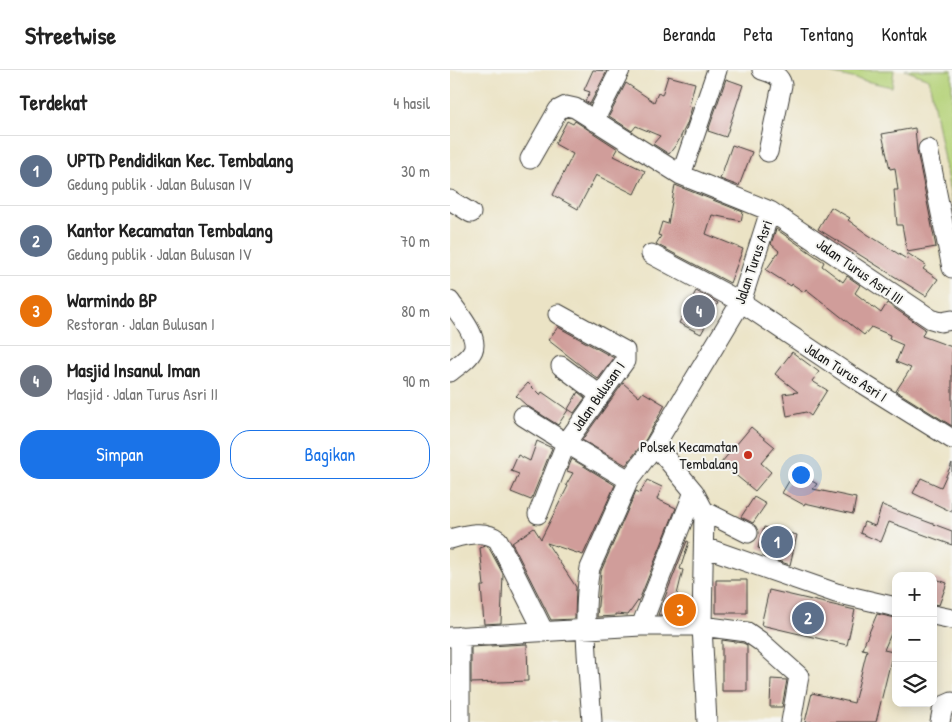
<!DOCTYPE html>
<html lang="id">
<meta charset="utf-8">
<style>
:root{--surface:#fff;--page:#f2f2f2;--text:#222;--muted:#767676;--line:#e0e0e0;--accent:#1a73e8}
body{margin:0;font-family:"Patrick Hand",sans-serif;background:var(--page);color:var(--text)}
.controls{position:absolute;right:15px;bottom:15px;display:grid;overflow:hidden;border-radius:10px;box-shadow:0 2px 12px #0003}
.controls button{width:45px;height:45px;display:grid;place-items:center;padding:0;border:0;border-bottom:1px solid var(--line);background:var(--surface);color:var(--text);font:25px sans-serif}
.you{position:absolute;left:350px;top:404px;width:18px;height:18px;margin:-12px;border:4px solid #fff;border-radius:50%;background:#1a73e8;box-shadow:0 0 0 8px #1a73e833}
.badge{display:grid;place-items:center;width:32px;height:32px;border-radius:50%;background:var(--accent);color:#fff;font-size:16px;font-weight:700}
.pin{position:absolute;translate:-50% -50%;border:2px solid #fff;box-shadow:0 1px 5px #0006}
.list{margin:0;padding:0;list-style:none}
h2{display:flex;justify-content:space-between;align-items:center;height:65px;margin:0;padding:0 20px;font-size:21px}
h2 small{font-size:16px;font-weight:400;color:var(--muted)}
.list li{display:grid;grid-template-columns:32px 1fr auto;gap:15px;align-items:center;box-sizing:border-box;height:70px;padding:0 20px;border-top:1px solid var(--line)}
.list b{display:block;font-size:19px;white-space:nowrap}
.list p{margin:0;font-size:16px;white-space:nowrap;color:var(--muted)}
.list em{font-size:16px;font-style:normal;color:var(--muted)}
.actions{display:flex;gap:10px;padding:15px 20px}
.actions a{flex:1;padding:11px 0;border:1px solid var(--accent);border-radius:20px;text-align:center;font-size:18px;color:var(--accent)}
.actions .main{background:var(--accent);color:#fff}
.icon{flex:none;width:28px;height:28px;fill:none;stroke:currentColor;stroke-width:2;stroke-linecap:round;stroke-linejoin:round}
.map{position:relative;flex:none;width:502px;height:652px;overflow:hidden}
header{display:flex;align-items:center;gap:30px;box-sizing:border-box;height:70px;padding:0 25px;background:var(--surface);border-bottom:1px solid var(--line)}
header strong{font-size:24px}
nav{display:flex;gap:28px;margin-inline-start:auto;font-size:18px}
main{display:flex}
aside{flex:1;background:var(--surface)}
.map>svg:first-child{display:block}
.green{fill:#b4d177;stroke:#68764a}
.building{fill:#d09d9a}
.lines{fill:none;stroke-linecap:round;stroke-linejoin:round}
.minor-casing{stroke:#3b3a35;stroke-width:21}
.minor{stroke:#fff;stroke-width:19}
.poi-dot{fill:#c8321e;stroke:#f6f6f2;stroke-width:2}
.labels{text-anchor:middle;dominant-baseline:central;stroke-width:4;stroke-linejoin:round;paint-order:stroke}
.street-label{font-size:15px;fill:#1c1c1c;stroke:#f6f6f2}
.poi-label{font-size:15px;fill:#1c1c1c;stroke:#f6f6f2;text-anchor:end}
</style>
<header>
<strong>Streetwise</strong>
<nav><a>Beranda</a><a>Peta</a><a>Tentang</a><a>Kontak</a></nav>
</header>
<main>
<aside>
<h2>Terdekat<small>4 hasil</small></h2>
<ul class="list">
<li><span class="badge" style="background:#5c6f8a">1</span><div><b>UPTD Pendidikan Kec. Tembalang</b><p>Gedung publik · Jalan Bulusan IV</p></div><em>30 m</em></li>
<li><span class="badge" style="background:#5c6f8a">2</span><div><b>Kantor Kecamatan Tembalang</b><p>Gedung publik · Jalan Bulusan IV</p></div><em>70 m</em></li>
<li><span class="badge" style="background:#e8710a">3</span><div><b>Warmindo BP</b><p>Restoran · Jalan Bulusan I</p></div><em>80 m</em></li>
<li><span class="badge" style="background:#6b7280">4</span><div><b>Masjid Insanul Iman</b><p>Masjid · Jalan Turus Asri II</p></div><em>90 m</em></li>
</ul>
<div class="actions"><a class="main">Simpan</a><a>Bagikan</a></div>
</aside>
<div class="map">
<svg width="502" height="652" viewBox="0 0 502 652">
<rect width="100%" height="100%" fill="#f6f6f2"/>
<filter id="ink" filterUnits="userSpaceOnUse"><feTurbulence type="fractalNoise" baseFrequency=".02" numOctaves="2"/><feDisplacementMap in="SourceGraphic" scale="10" xChannelSelector="R" yChannelSelector="G"/><feConvolveMatrix kernelMatrix="1 2 1 2 8 2 1 2 1" color-interpolation-filters="sRGB"/></filter>
<filter id="wash" filterUnits="userSpaceOnUse"><feTurbulence type="fractalNoise" baseFrequency=".0096" numOctaves="4" result="noise"/><feDisplacementMap in="SourceGraphic" scale="20" xChannelSelector="R" yChannelSelector="G"/><feGaussianBlur stdDeviation="1.12" result="paint"/><feColorMatrix in="noise" values="0 0 0 0 0 0 0 0 0 0 0 0 0 0 0 0 0 1.4 0 .05"/><feComposite in="paint" operator="in"/></filter>
<g filter="url(#wash)">
<rect width="100%" height="100%" fill="#ebe3c5"/>
<path class="green" d="M367,0H444L442,17Z
M455,0H502V133L479,9Z"/>
<g id="blocks">
<path class="building" d="M143,0L157,1L140,34L135,31L140,22L134,20Z
M218,6L245,13L239,36L242,37L237,54L228,72L219,84L203,74L210,66L186,56L182,61L159,46L176,13L204,32L208,23L212,25Z
M276,9L293,15L276,67L258,61Z
M117,51L123,54L125,51L168,79L164,86L195,101L184,124L146,105L128,139L103,125L123,84L105,74Z
M465,58L467,81L486,177L457,182L452,155H447L444,120H448L445,98L440,99L432,64Z
M282,75L302,82L289,116L270,109Z
M225,115L293,142L291,151L262,145L256,164L293,179L280,213L206,174L211,166L208,165L212,152L218,154Z
M381,137L400,148L398,150L417,164L458,190L457,183L476,195L473,199L488,209L476,226L368,159Z
M326,159L374,192L372,196L393,212L397,206L410,215L405,223L431,243L437,233L475,259L472,266L502,277V356L446,321L461,298L446,292L453,275L439,269L440,265L421,257L414,265L356,219L354,222L342,214L341,216L316,200L329,181L321,174Z
M246,221L268,233L251,264L229,253Z
M108,257L164,288L148,309L98,270Z
M342,282L369,302L362,311L377,320L361,346L356,342L337,346L333,324L348,322L325,304Z
M78,313L90,325L92,322L118,340L108,355L76,335L66,326Z
M173,313L189,327L193,322L215,335L196,369L176,395L132,370Z
M128,322L135,328L124,343L118,339Z
M301,357L325,377L311,393L321,402L305,421L271,393Z
M87,371L102,378L81,430L61,422L69,404L61,401L68,385L80,391Z
M122,389L165,415L133,485L97,473L126,517L125,549L101,550L62,473L84,458L91,469L118,416L116,415L123,403L117,401Z
M502,393V442L463,423L471,408L491,417Z
M345,401L367,414L363,419L406,428L403,444L355,433L354,435L332,423Z
M197,410L212,417L207,429L226,438L190,528L178,545L165,544V546L147,547L151,501L186,421L190,423Z
M304,427L316,434L303,453L291,447Z
M432,435L502,461V475L439,452L431,472L410,463L414,452L425,456Z
M314,457L347,465L340,495L325,490L327,483L308,478Z
M237,471L239,472L230,499L233,500L222,545H208Z
M36,476L39,478L53,504L51,553L34,554L31,516H34L30,478Z
M483,508L497,513L489,535L483,534Z
M266,510H297V543H266Z
M319,520L405,540L397,575L311,555Z
M427,544L446,548V552L434,580L443,582L426,652H355L362,623L404,633L417,580L412,579Z
M272,570L293,573L297,575V621H272Z
M77,574L78,611L21,613V577Z
M321,609L337,610L332,637H320Z"/>
</g>
</g>
<g filter="url(#ink)">
<use href="#blocks" fill-opacity="0" stroke="#3b3a35" stroke-width="1"/>
<g class="lines">
<g class="minor-casing">
<path id="minor" d="M312,0C321,3 330,5 332,15L318,82
M144,51L170,0
M478,79L502,198
M80,89L108,40L116,36L125,38L231,105L320,141L291,232L205,375L244,422L254,441L252,556L257,652
M231,105L267,0
M0,130L21,143
M320,141L481,249L491,252L502,250
M201,184L291,232L404,308L502,369
M0,231C7,242 29,266 23,280C19,289 7,296 0,302
M108,244L175,281V291L116,373L179,410
M111,296L150,325
M73,346L116,373L88,444
M254,441L298,463
M0,469C15,465 35,459 48,470L94,562
M254,477L386,523L446,537
M483,545L502,549
M191,556L244,422
M10,566V652
M0,567L191,556H252L297,562L310,571L349,606L341,652
M142,652C139,602 131,548 140,498L179,410L205,375
M490,652L493,636L502,632"/>
</g>
<use href="#minor" class="minor"/>
</g>
</g>
<circle class="poi-dot" cx="298" cy="385" r="5"/>
<g class="labels">
<g class="street-label">
<text transform="translate(303 192) rotate(-71)">Jalan Turus Asri</text>
<text transform="translate(410 201) rotate(35)">Jalan Turus Asri III</text>
<text transform="translate(396 302) rotate(33)">Jalan Turus Asri I</text>
<text transform="translate(148 326) rotate(-55)">Jalan Bulusan I</text>
</g>
<g class="poi-label">
<text x="288" y="376">Polsek Kecamatan<tspan x="288" dy="17">Tembalang</tspan></text>
</g>
</g>
</svg>
<div class="controls">
<button>+</button>
<button>−</button>
<button><svg class="icon" aria-label="layers" viewBox="0 0 24 24"><path d="M12 4l9 5-9 5-9-5zM3 14l9 5 9-5"/></svg></button>
</div>
<div class="you"></div>
<div class="pin badge" style="left:327px;top:472px;background:#5c6f8a">1</div>
<div class="pin badge" style="left:358px;top:548px;background:#5c6f8a">2</div>
<div class="pin badge" style="left:230px;top:540px;background:#e8710a">3</div>
<div class="pin badge" style="left:249px;top:241px;background:#6b7280">4</div>
</div>
</main>
